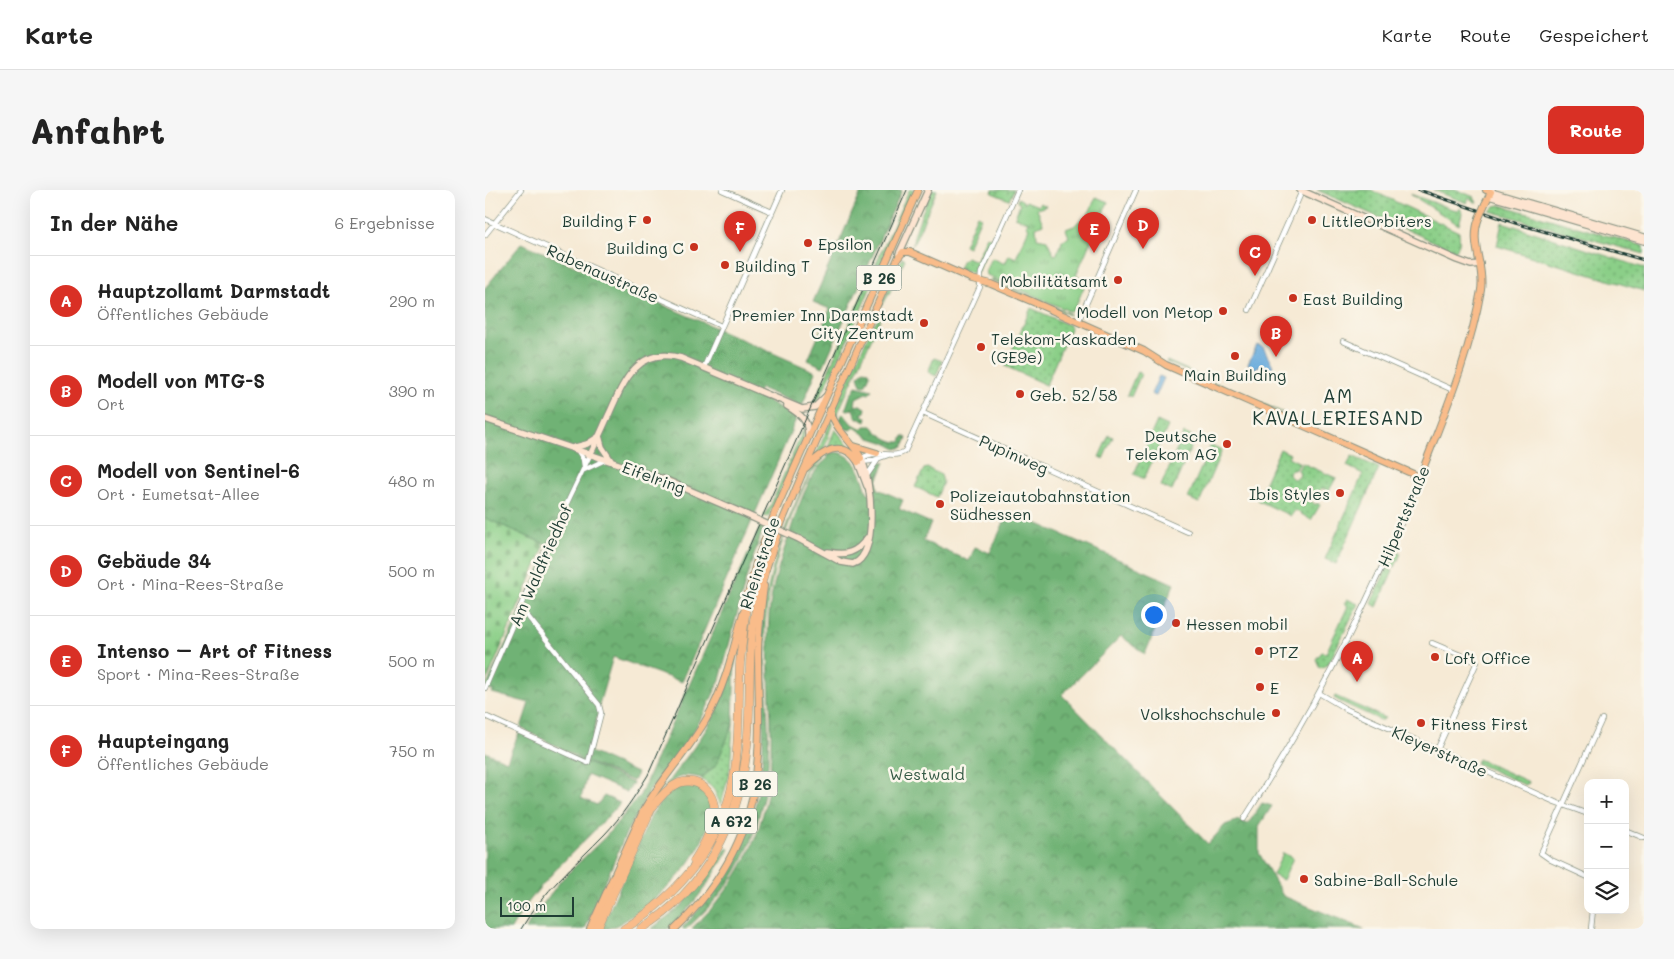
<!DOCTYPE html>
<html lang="de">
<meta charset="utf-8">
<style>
:root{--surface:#fff;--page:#f6f6f6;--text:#222;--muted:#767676;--line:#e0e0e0;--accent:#d93025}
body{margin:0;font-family:Mali,sans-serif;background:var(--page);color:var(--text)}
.controls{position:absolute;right:15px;bottom:15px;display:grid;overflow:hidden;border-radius:10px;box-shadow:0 5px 20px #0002}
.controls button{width:45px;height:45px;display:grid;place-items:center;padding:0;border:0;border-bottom:1px solid var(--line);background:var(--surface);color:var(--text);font:25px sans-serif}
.scale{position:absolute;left:15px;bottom:12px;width:74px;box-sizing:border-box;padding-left:5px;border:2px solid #1f3d34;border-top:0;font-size:14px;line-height:18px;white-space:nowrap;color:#1f3d34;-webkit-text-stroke:4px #fbf7ec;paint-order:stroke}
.you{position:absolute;left:668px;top:424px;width:18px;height:18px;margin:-12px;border:4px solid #fff;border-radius:50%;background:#1a73e8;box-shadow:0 0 0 8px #1a73e833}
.badge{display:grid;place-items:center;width:32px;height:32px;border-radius:50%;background:var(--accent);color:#fff;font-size:16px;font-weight:700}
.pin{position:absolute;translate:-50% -41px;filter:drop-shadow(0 1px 2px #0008)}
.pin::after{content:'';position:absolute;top:26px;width:18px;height:15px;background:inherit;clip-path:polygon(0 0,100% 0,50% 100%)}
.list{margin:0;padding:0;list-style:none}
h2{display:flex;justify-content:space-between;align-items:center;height:65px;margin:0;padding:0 20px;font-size:21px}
h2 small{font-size:16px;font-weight:400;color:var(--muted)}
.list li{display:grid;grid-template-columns:32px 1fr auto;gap:15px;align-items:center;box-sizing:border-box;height:90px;padding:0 20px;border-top:1px solid var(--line)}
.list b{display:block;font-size:19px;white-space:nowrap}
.list p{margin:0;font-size:16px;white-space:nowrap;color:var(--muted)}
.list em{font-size:16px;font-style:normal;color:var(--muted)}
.icon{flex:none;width:28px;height:28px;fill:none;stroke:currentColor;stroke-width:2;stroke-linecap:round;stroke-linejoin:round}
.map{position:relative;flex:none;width:1159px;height:739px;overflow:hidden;border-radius:10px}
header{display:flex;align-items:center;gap:30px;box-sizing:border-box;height:70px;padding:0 25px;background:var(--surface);border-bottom:1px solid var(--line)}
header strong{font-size:24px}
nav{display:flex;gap:28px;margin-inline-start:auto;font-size:18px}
.intro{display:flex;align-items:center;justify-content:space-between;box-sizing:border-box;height:120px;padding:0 30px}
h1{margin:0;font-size:35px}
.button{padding:12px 22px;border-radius:10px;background:var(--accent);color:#fff;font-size:18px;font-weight:700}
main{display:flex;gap:30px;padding:0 30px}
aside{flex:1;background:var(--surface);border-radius:10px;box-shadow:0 5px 20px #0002}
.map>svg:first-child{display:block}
.grass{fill:url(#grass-dots);stroke:#55865e}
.forest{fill:url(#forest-crowns);stroke:#487854}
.cemetery{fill:url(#cemetery-stones);stroke:#55865e}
.park{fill:url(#park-tufts);stroke:#55865e}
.pitch{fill:#8bcf88;stroke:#55865e}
.water{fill:#67aadc;stroke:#437488}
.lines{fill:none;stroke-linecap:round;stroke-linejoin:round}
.street-casing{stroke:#8a9484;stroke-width:6}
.secondary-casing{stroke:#8a9484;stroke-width:8}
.primary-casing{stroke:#8a9484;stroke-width:8}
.highway-casing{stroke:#8a9484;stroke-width:9}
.street{stroke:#fff;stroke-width:4.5}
.secondary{stroke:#fde4d0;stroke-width:5.5}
.primary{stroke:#f9bc8a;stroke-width:6}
.highway{stroke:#f9bc8a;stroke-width:8}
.tram{stroke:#1f3d34;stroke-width:1}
.rail-casing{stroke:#1f3d34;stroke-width:3}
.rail{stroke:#fbf7ec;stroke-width:1;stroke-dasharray:4;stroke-linecap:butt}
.secondary-bridge-casing{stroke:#8a9484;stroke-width:8;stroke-linecap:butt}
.primary-bridge-casing{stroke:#8a9484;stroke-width:8;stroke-linecap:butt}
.secondary-bridge{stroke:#fde4d0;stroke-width:5.5}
.primary-bridge{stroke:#f9bc8a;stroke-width:6}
.poi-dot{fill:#c8321e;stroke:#fbf7ec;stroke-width:2}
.labels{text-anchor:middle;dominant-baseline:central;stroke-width:5;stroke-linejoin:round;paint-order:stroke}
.shield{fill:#fbf7ec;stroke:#61756b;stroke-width:1}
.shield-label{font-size:15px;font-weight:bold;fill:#1f3d34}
.poi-label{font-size:16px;fill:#1f3d34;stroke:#fbf7ec;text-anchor:start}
.street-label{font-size:16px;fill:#1f3d34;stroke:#fbf7ec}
.park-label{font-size:16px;fill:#355a45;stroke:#fbf7ec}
.quarter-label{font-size:19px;letter-spacing:1px;fill:#1f3d34;stroke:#fbf7ec}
</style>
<header>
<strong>Karte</strong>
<nav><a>Karte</a><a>Route</a><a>Gespeichert</a></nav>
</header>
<div class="intro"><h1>Anfahrt</h1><a class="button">Route</a></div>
<main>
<aside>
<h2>In der Nähe<small>6 Ergebnisse</small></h2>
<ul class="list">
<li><span class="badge">A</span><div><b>Hauptzollamt Darmstadt</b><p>Öffentliches Gebäude</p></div><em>290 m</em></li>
<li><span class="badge">B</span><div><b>Modell von MTG-S</b><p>Ort</p></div><em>390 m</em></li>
<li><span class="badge">C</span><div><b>Modell von Sentinel-6</b><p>Ort · Eumetsat-Allee</p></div><em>480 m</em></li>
<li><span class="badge">D</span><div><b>Gebäude 34</b><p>Ort · Mina-Rees-Straße</p></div><em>500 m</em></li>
<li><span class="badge">E</span><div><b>Intenso – Art of Fitness</b><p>Sport · Mina-Rees-Straße</p></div><em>500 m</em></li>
<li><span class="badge">F</span><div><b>Haupteingang</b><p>Öffentliches Gebäude</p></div><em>750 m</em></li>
</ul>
</aside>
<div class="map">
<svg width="1159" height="739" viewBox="0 0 1159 739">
<defs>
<pattern id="grass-dots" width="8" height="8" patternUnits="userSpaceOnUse" patternTransform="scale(1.25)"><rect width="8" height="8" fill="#8bcf88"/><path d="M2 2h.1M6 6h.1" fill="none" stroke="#71a970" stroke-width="1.8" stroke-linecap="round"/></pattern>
<pattern id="forest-crowns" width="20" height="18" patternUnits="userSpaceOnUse" patternTransform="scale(1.25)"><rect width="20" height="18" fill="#70b274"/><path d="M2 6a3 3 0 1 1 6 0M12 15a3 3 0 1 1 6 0" fill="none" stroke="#5b9260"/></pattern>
<pattern id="cemetery-stones" width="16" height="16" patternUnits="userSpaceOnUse" patternTransform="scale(1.25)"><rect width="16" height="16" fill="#8bcf88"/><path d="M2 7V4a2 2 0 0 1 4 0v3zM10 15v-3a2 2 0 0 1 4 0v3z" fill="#71a970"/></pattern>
<pattern id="park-tufts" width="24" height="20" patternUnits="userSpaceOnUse" patternTransform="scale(1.25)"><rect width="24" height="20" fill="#8bcf88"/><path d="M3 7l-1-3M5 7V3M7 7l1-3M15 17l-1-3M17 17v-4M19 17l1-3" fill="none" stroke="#71a970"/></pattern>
</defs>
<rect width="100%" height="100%" fill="#fbf7ec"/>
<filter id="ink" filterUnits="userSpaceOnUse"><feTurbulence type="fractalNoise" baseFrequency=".02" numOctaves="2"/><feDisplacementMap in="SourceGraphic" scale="10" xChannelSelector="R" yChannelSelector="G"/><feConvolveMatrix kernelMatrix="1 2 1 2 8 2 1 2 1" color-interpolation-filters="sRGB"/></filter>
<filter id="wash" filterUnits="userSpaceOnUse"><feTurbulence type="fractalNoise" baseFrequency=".0096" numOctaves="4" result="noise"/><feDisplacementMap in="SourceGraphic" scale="20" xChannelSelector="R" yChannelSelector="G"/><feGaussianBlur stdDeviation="1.12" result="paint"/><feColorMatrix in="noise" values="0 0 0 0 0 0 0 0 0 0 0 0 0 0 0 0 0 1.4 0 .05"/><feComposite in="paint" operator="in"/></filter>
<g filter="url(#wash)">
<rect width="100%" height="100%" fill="#f6ead5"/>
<path class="grass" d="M424,0H429L353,171L332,212L328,215Z
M447,0H452L428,55C427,45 442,11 447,0Z
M508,0H529L524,10L507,3Z
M832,0H886L974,42C975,50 975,55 970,61Z
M948,0H972L989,7L992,13L984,8L982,13Z
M925,4L967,19L973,20L975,18L977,23L974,35Z
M1015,15L1159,56V64L1005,21L1010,16Z
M492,25L496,27L483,57L479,55Z
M1017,32L1159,78V101L1012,56Z
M502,46L507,49L493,81L486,83L474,78L478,69H480L481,67L491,71Z
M417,68L420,69L403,106L396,116Z
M507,89L585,124V125L505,90Z
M546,118L586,136L561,195L520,176Z
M400,120L396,127L350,229L351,216L388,135Z
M449,168L457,171L451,186L443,182Z
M682,171L810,228L811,229L681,172Z
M652,182L656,184L646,207L642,205Z
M346,231L347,235L339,259L331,265Z
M672,231L683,236L659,289L649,284Z
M320,236L318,249L283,327L279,326L282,320L284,319Z
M350,239L369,262L354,256L343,257Z
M699,243L710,248L687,301L676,296Z
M624,245L628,247L618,269L614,267Z
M726,255L737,260L714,313L703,308Z
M795,259L805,264L803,267L815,273L811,279L805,281L804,285L808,289H811L814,287L815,283L813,280L817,273L851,288L842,304L839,302L842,297L838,299L836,298L834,302L823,309L831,315L832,313L835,315L826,330L810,320L806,326L772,310Z
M338,266V269C325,282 318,298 311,315C295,353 284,392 280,433H277C283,387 296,344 316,301C322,289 327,275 338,266Z
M867,266L894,278L851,374L840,369L878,284L862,276Z
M442,278L456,285L458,292L452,307L430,297L439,279Z
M910,360L916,363L910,377L906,376L904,372Z
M902,378L908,381L892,417L886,413Z
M862,409L873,414L843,475L835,478L831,469L837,462L841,463L863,416L859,414Z
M868,455L872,458L863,476L858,474Z
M850,506L900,528L898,530H895L854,511L849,508Z
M248,534L245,579L236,615L228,598L216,589L231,575Z
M993,569L1044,592V593L1040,595L991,573Z"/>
<path class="forest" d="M377,0H417L338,177L323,170L345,119L328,112Z
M37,53L331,182L317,216L275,198L272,205L312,227L197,492L128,467L115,511L105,562L152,583L148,591L102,572L36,538L44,513L7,503L8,501L1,498L65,356L0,328V98Z
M379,180L384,181L385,185L380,196L376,195L373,186Z
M371,196L387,200L384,204L381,203L371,208L370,216L375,215L381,218L380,222L376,224L382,228L381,232L371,227L368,219L362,220L361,218L365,206Z
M358,223L366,233L377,239L380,236H387C393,244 406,253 416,252L418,246L422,248L418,257L411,259C402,253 395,251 385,248C383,247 373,239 369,237L365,240L361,239L354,231Z
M348,262C370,262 377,284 382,302L388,305V281L395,272H400L392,291L393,299L418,310L414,319L446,333L438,351L484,371L490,357L505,363L524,321L689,394L660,464L636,446L577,505L723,654L740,635L754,630L763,634L777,613L787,616L774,636V663L798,706L879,739H206C259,691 285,633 286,562C287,516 281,471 284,425C286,398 295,371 304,345C310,325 319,299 330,282C333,276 338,273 343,268V264Z
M276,335L279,336L261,389L235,490L221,520L206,546L165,600L142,641L100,739H41L45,731L77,689L121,646L155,605Z
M277,433H280C278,479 285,526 283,572C281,607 269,654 249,685C236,705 219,723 201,739H199L197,738C249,682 276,632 278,555C279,514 274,474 277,433Z
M250,468L248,534L231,575L216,588C196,583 192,587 177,600C194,575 215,553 228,527C238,508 244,489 250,468Z
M34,543L148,593L142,602L102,585L96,608L112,615L119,606L135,613C98,655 54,689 26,739H0V562L22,571Z
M205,594C208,595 213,596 216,598C225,604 227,616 225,626C217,668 184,700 150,724C139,731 129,739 116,739L167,624C179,607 184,598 205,594Z
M242,657L244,659C226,691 210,714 183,739H166L196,716L220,689Z"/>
<path class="cemetery" d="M0,328L57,353L59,357L0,495Z"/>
<path class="park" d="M611,7L623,12L591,85L602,90L589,120L584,121L502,85L501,81L507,68L520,74L524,65L531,68L544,38L541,36L543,32L530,27L535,14L532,12L533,8L538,11L539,14L541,11L553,16L555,13L561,16L552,19L558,34L551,37L552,48L562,50L569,65L572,64L574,57L577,53L576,51L584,47L581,39L589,36L597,28L601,30Z"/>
<path class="pitch" d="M798,663L808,668L798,690L788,685Z"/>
<path class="water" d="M772,155L778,157L787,174L788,177L783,181L776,175L769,179L763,174Z
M674,186L679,188L671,206L666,204Z"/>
</g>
<g filter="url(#ink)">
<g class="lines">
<g class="street-casing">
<path id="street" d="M237,0L287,22
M0,29L236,136
M0,45L36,0
M764,120L817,1
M593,132L651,0
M858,151L968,200
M219,177L297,0
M438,223L703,342
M93,261L98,269L99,276
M374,271C389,256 408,271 420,261L495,97L496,83L533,0
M375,272L386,271L403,265
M99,280L120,270
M383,284L392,271
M947,453L992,472L952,560
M0,498L63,353L105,265
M834,503L861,519L1070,612L1103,624
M0,526L103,573L116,523L114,515L36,418
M759,629C828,521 888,407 935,287
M1140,640L1159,648
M1103,687L1066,670L1056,663L1117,529
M1106,739L1108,720"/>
</g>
<g class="secondary-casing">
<path id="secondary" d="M815,0L972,70L986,75L995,74
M1007,0L1006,2L1159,47
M1004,6L1159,51
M414,64L443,0
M302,216C315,224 324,230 323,247
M0,229L181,290L262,325
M114,246L117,257L127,272
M87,258L102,254L113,247
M105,265C112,251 118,237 125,222C139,190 154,156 196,168L317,219L330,217L340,207
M373,272L382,296
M314,349L356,372L368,374C395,365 386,288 376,268
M343,362C360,366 372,363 382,348"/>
</g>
<g class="primary-casing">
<path id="primary" d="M1000,14L1006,2L1001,0
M345,220C350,240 367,251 376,268
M369,256L392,263
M321,278C336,262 357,247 373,272
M281,379L297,332L318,282L413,68L418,62H425L487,89L506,94L546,111L659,161L681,175L935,287C958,226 985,165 996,100C1000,76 984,53 994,28
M262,408L271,373L290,322L433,0
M105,739L159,619C178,587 204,560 222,528C241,495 248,459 258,423
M190,739C236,695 267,640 272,576C276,539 273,502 273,465C273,442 276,419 279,396"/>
</g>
<g class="highway-casing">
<path id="highway" d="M112,739L166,619C173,609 182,598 194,593C215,586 232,605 229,625C227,641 218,657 209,671
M139,739C195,704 237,653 249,587C255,549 253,511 255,473C257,450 260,428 262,405
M156,739C222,699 255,631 262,556C266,519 263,481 267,443C270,420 275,398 281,376"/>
</g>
<use href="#street" class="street"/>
<use href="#secondary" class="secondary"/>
<use href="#primary" class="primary"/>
<use href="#highway" class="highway"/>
<path class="tram" d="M36,739C58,701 90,675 120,644C137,626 150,606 163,585L422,0"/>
<g class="rail-casing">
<path id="rail" d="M934,0L1030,33L1159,70"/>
</g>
<use href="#rail" class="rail"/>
<g class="secondary-bridge-casing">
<path id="secondary-bridge" d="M262,325L314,349"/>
</g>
<g class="primary-bridge-casing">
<path id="primary-bridge" d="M994,28L1000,14"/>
</g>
<use href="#secondary-bridge" class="secondary-bridge"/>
<use href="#primary-bridge" class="primary-bridge"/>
</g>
</g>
<g class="poi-dot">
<circle cx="162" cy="30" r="5"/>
<circle cx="827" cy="30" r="5"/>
<circle cx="323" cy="53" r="5"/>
<circle cx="209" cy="57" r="5"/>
<circle cx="240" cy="75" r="5"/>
<circle cx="633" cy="90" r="5"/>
<circle cx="808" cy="108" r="5"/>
<circle cx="738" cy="121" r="5"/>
<circle cx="439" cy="133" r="5"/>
<circle cx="496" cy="157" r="5"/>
<circle cx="750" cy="166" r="5"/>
<circle cx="535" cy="204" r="5"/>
<circle cx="742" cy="254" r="5"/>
<circle cx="855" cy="303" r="5"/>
<circle cx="455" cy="314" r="5"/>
<circle cx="691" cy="433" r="5"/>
<circle cx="774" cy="461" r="5"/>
<circle cx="950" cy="467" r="5"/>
<circle cx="775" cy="497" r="5"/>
<circle cx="791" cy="523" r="5"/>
<circle cx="936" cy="533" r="5"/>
<circle cx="819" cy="689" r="5"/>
</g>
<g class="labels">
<g class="shield">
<rect x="371.5" y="75.5" width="45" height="25" rx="4"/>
<rect x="247.5" y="581.5" width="45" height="25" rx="4"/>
<rect x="220" y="618.5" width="52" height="25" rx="4"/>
</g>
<g class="shield-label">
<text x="394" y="88">B 26</text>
<text x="270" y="594">B 26</text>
<text x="246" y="631">A 672</text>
</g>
<g class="poi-label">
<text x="152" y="30" text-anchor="end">Building F</text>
<text x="837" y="30">LittleOrbiters</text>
<text x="333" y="53">Epsilon</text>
<text x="199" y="57" text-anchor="end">Building C</text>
<text x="250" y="75">Building T</text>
<text x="623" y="90" text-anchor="end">Mobilitätsamt</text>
<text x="818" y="108">East Building</text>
<text x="728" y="121" text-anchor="end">Modell von Metop</text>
<text x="429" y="124" text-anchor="end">Premier Inn Darmstadt<tspan x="429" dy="18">City Zentrum</tspan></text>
<text x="506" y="148">Telekom-Kaskaden<tspan x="506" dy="18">(GE9e)</tspan></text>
<text x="750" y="184" text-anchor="middle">Main Building</text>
<text x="545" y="204">Geb. 52/58</text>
<text x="732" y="245" text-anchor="end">Deutsche<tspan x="732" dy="18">Telekom AG</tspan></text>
<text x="845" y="303" text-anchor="end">Ibis Styles</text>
<text x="465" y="305">Polizeiautobahnstation<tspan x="465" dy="18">Südhessen</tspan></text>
<text x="701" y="433">Hessen mobil</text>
<text x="784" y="461">PTZ</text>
<text x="960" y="467">Loft Office</text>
<text x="785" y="497">E</text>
<text x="781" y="523" text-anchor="end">Volkshochschule</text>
<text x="946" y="533">Fitness First</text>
<text x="829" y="689">Sabine-Ball-Schule</text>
</g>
<g class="street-label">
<text transform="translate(118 83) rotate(24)">Rabenaustraße</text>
<text transform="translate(529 264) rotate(24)">Pupinweg</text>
<text transform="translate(169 287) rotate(20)">Eifelring</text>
<text transform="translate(918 326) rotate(-67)">Hilpertstraße</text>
<text transform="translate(274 373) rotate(-72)">Rheinstraße</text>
<text transform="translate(55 375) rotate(-66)">Am Waldfriedhof</text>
<text transform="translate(955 561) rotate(24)">Kleyerstraße</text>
</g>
<g class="park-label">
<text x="442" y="583">Westwald</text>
</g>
<g class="quarter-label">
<text x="853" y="205">AM<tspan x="853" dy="22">KAVALLERIESAND</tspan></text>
</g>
</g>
</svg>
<div class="controls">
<button>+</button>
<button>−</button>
<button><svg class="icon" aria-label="layers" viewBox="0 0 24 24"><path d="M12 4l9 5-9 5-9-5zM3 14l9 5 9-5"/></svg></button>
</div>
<div class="scale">100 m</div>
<div class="you"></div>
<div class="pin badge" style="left:872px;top:492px">A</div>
<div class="pin badge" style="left:791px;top:167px">B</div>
<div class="pin badge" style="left:770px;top:86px">C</div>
<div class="pin badge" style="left:658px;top:59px">D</div>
<div class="pin badge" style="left:609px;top:63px">E</div>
<div class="pin badge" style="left:255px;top:62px">F</div>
</div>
</main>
